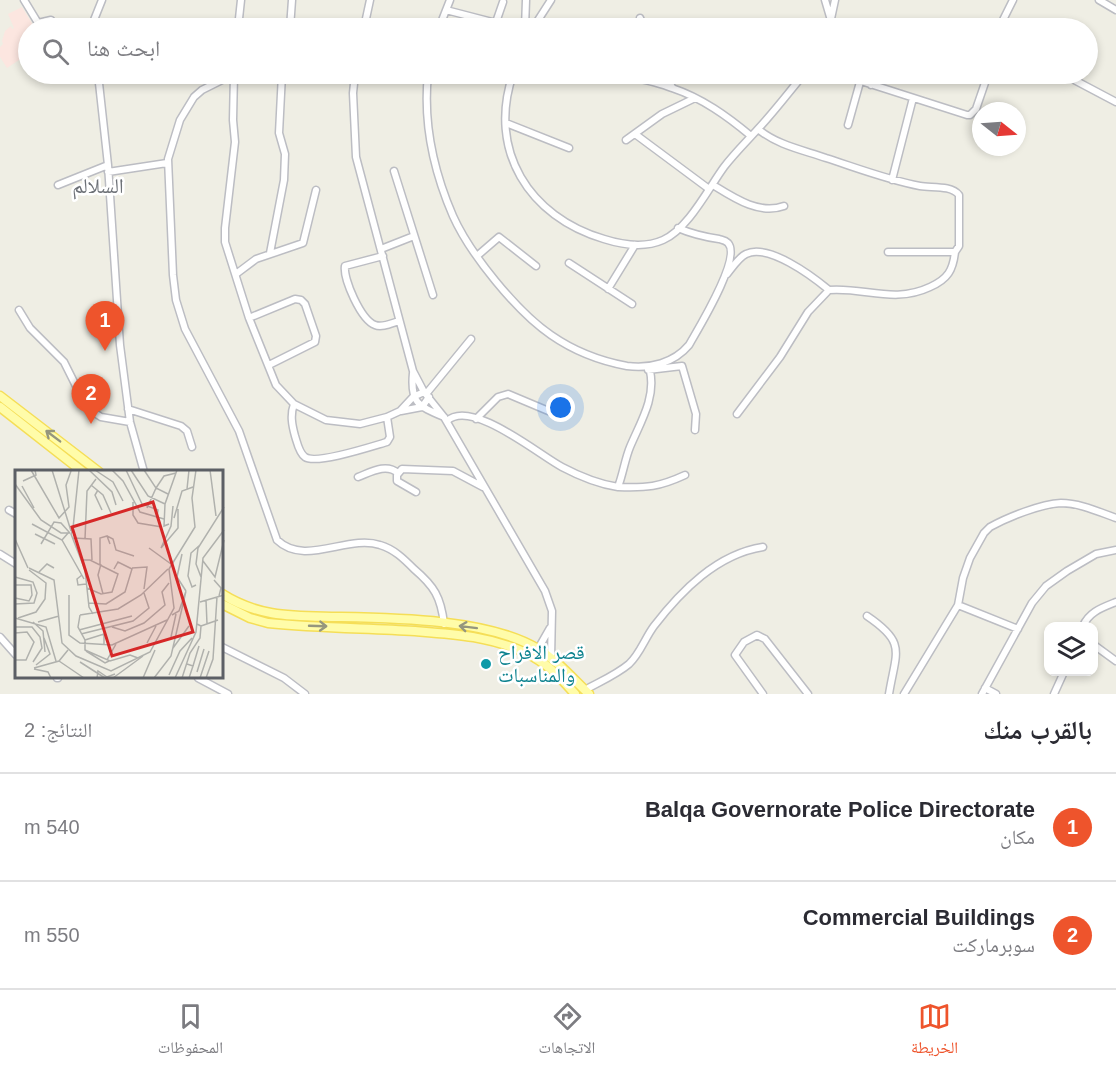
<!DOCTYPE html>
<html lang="ar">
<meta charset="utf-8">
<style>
:root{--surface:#fff;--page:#f2f2f3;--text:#2b2b33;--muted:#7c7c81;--line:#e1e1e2;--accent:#ee542c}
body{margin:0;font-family:Helvetica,"Noto Naskh Arabic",sans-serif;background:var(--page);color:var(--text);direction:rtl}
.controls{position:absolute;right:18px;bottom:18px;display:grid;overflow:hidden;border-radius:12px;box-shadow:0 3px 9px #0003}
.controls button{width:54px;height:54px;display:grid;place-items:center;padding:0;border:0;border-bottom:2px solid var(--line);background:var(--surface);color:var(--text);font:30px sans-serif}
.compass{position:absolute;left:972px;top:102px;width:54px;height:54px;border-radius:50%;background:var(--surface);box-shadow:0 3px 9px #0003;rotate:107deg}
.you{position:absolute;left:561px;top:408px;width:21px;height:21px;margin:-15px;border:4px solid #fff;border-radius:50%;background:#1a73e8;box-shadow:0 0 0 9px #1a73e833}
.badge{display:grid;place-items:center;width:39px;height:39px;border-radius:50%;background:var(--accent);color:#fff;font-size:20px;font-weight:700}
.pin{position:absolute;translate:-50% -50px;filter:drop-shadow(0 2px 3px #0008)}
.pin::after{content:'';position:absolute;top:32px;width:21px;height:18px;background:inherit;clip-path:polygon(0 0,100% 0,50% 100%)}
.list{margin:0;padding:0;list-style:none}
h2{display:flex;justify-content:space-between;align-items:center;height:78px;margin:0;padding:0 24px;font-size:26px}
h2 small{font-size:20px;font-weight:400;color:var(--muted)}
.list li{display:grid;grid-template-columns:39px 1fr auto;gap:18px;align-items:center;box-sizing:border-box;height:108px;padding:0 24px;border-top:2px solid var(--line)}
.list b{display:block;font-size:22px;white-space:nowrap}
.list p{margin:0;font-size:20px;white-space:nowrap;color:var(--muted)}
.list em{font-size:20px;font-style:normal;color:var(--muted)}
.icon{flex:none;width:33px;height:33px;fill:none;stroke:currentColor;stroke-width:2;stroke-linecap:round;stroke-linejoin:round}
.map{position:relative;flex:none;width:1116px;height:694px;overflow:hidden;direction:ltr}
.search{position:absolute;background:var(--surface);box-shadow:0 3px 9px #0003;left:18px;right:18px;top:18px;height:66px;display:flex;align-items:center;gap:15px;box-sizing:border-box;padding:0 21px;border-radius:33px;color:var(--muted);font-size:22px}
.sheet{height:294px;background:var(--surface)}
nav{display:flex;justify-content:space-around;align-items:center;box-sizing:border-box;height:84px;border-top:2px solid var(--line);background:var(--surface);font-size:16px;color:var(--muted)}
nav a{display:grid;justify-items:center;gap:3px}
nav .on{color:var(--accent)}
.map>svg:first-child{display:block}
.medical{fill:#fce6e0}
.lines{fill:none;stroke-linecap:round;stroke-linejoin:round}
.minor-casing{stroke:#bcbdc3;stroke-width:9}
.major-casing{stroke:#f5de57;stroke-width:11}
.minor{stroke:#fff;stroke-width:6}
.major{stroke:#fffca9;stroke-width:8}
.oneway{stroke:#95967d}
.culture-dot{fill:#0f9aa8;stroke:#fff;stroke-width:2}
.labels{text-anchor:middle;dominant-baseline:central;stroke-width:5;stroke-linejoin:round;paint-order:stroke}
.culture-label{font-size:20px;fill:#0d838f;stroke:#fff;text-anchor:start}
.neighbourhood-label{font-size:21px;fill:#6d7177;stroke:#fff}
.inset-road{fill:none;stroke:#b0b1ad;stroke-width:1.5}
.view{fill:#d62828;fill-opacity:0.15;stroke:#d62828;stroke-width:3}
.inset-edge{fill:none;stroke:#5c5f65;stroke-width:3}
</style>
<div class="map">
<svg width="1116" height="694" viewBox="0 0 1116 694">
<rect width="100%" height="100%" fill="#efeee4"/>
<path class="medical" d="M22,7L35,28H28V54L7,68L0,57V47L3,44L2,41L5,31L11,26L12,29L14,28L8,14Z"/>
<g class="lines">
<g class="minor-casing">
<path id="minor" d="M24,0L38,23L51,20L57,28
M825,0L830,17
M1099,0L1116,10
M446,10L515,28
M640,18L644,28
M93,28L94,20L102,0
M238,28L241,0
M290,28L292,0
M364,28L370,0
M439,28L450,0
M494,28L503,2
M525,28L526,0
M533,28L551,0
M829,28L835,0
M999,28L1013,0
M98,74L108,165L120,345L130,422L144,472
M234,74L202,90L194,97L180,120L168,159L173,275L176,300L185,329L239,431L277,540C305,567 348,534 380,545C394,549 404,559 414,569C434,586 441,597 444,624
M234,74L233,120L235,142L225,228V242L249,318L276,385L294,404L326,420L360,424L387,417L400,411L413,397L424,392
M355,74L353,93L356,157L413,371L424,392L444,417L545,591L552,611L551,658
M428,74C423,122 434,172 453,216C470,254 517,312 551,335C574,351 600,361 627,366C650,369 674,363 689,345C698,329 742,258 728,243C725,240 722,240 719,239C705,237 692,234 678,228
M513,74C487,150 529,217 604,239C623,245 645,248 663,240C688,229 708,189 724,167C734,154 746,142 757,130C774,112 789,92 804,74
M618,74C636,78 655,81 672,88C702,98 727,116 751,136
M664,74L672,87
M839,74L967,115H970L976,109L988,74
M1063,74L1116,102
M871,85L875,74
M506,123L569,148
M848,125L860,82
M758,129C777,145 803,150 826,158C857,168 888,180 920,186C932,188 951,185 959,195V246L955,252H888
M635,134L709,189
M626,140L662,114L695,98
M394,171L433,295
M108,172L167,163
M892,180L913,98
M58,185L108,165
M713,185C734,198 759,215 784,206
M381,249L414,236
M270,253L284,180L285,154L279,133L282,74
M383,256L345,266C343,279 361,320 375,325C382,328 392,323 399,321
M477,256L499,237L536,266
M569,263L632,304
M236,274L256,259L303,243L316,190
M727,274C732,268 739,257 746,254C768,243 812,276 829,290
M608,289L635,245
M19,310L30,328L64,362L87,408L101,417L130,422
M249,318L295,299L301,300L305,304L316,336L315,342L269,365
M648,370L682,366L696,414L695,430
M413,373C410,403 418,406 444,417
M426,394L471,339
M294,404C290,415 292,425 295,436C297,442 299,453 305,457C316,465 373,446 387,442L390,437L387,417
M128,409L181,426L187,431L192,447
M401,411L422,407L429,397
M737,414L780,357L808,312L829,290C865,287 894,304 930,287C948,279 953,270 955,252
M476,419L498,397L508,394L558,415
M447,421C471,398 539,455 562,467C579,476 598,484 618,487C623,474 625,459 630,447C640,423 656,398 650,371
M358,477C371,472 386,463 398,473
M618,487C647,488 659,487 685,475
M416,492L397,481V475L402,469L453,471L483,487
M9,510L16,514
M0,554L16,564
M958,605L1018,629
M867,616C907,643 896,651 889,694
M1083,626C1089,612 1101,608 1116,602
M0,637L16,655
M1094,645L1116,661
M222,647L284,678L305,694
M538,649L550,628
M57,678H58
M198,678L228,694
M985,688L996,694
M585,690C599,682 616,675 629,664C640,654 645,638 654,626C681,591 717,554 763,547
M763,694L735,655L744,642L757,635L765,639L808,694
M904,694L958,605L963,578L970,558L984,533L990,527C1008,517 1041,504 1061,503C1080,503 1099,512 1116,518
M982,694L1032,603L1046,586L1067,571L1096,554L1116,550
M1054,694L1064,672"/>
</g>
<g class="major-casing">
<path id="major" d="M0,396L99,472
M0,407L83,472
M222,594C260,618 294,616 337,617C395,618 488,619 538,649C558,661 572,678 589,694
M222,604L250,618L268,623C317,628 366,628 415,631C454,634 489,636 526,653C546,662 561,678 575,694"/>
</g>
<use href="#minor" class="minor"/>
<use href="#major" class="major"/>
</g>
<defs><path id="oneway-shaft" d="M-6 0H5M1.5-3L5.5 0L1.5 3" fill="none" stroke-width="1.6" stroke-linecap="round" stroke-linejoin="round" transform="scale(1.5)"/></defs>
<g class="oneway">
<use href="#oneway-shaft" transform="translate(53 436) rotate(-143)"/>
<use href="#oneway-shaft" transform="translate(318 626) rotate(2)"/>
<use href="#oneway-shaft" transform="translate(468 627) rotate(-173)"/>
</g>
<circle class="culture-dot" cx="486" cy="664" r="6"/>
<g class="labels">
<g class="culture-label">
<text x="498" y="652">قصر الافراح<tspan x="498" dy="23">والمناسبات</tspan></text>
</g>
<g class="neighbourhood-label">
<text x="98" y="185">السلالم</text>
</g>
</g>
<g transform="translate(15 470)">
<rect width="208" height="208" fill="#efeee4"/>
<path class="inset-road" d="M16,0L44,48L54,37L51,15L56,1M37,0L56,61M74,0L97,22L101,35M80,0L98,12L108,31M97,0L108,11L125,42L149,49M111,0L127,34L143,40L142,47M116,0L133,26L150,34M129,0L141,18L132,38M195,0L201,46M8,11L21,5L20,0M0,14L26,50L46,63H55M76,15L88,25L96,43M7,16L19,38M172,19L174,0M83,20L80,25L87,40M153,24L141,18L149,6L161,3M118,32V45L123,53L147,57M158,36L156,56L146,78L163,58V39M159,48L167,21L178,17M17,54L47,70L69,109M154,54L149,56L150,34L162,0M58,58L56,64L70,100L74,137L78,144M58,58L64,0M20,64L40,74M92,66L98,69L101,80L119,86M58,68L76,69L77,90M0,69L13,98M70,69L72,21L81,9M26,74L39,52L46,53L54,62L47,70M134,78L156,94M167,84L162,107L171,121M66,90H75L103,104L97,122L86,124L72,118M188,91L200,107L209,70M85,94V68L92,66L95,74M86,94L83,105L88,124M14,98L39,110L47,173L61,186L96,201L135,182L159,138L154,99L180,57L177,28L181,0M117,98L132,97L129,119M24,102L32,94L39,98M67,105L62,109L63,115L71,114M0,107L18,112L22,123L19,133L0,134M186,107L181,94L183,78L209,37M199,110L206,118L204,126M0,115H16L17,125L14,131L0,128M181,115L177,117L173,106L176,83L185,75M54,125V165L65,173L97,175L152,150M191,130L192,154M185,132L209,125M73,133L91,134L110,122L117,99L103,92L99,99M65,145L103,139L126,125L153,99M65,145L63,157L70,170V180L95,191L115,185L123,188M157,145L164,141L171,121M0,148L31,157L41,191M3,148L21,142L30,129L31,113L14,100M18,152L28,161L30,182M23,152L44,146M186,156L203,150M0,157H17L25,167L27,178L18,192M97,157L110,161L129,153L150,135L147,122L154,113M64,160L117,146M0,163L12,162L19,172L11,190H0M66,164L118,151L134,138L129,123M156,167L161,144M70,170L89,164V174M132,173L141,156M158,178L174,156M71,181L90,193L94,191M92,190L101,174M44,191L69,208M65,192L90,208M172,194L178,196L174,208M21,195L35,184L29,168M178,196L184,176M19,198L44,191L53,180M19,199L33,202L36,208M182,202L189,179M154,205L165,181L177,168M82,208L83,201L92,207L100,204M98,208L128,186M128,208L140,180M139,208L156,186L171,121M160,208L181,162L188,88L209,60M167,208L175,183L185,168L186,156L182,154M185,208L194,181M191,208L198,189L202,127"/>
<path class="view" d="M138,32L178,162L97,186L57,57Z"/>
<rect width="208" height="208" class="inset-edge"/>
</g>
</svg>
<div class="controls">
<button><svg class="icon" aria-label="layers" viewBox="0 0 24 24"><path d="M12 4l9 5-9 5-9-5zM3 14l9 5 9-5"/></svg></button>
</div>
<svg class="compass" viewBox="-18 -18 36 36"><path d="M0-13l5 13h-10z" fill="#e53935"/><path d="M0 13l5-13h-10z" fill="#7c7c81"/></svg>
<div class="you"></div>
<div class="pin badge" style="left:105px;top:351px">1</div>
<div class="pin badge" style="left:91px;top:424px">2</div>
<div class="search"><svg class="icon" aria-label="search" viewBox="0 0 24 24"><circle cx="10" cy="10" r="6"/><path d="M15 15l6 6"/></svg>ابحث هنا</div>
</div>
<section class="sheet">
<h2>بالقرب منك<small>النتائج: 2</small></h2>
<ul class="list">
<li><span class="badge">1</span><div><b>Balqa Governorate Police Directorate</b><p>مكان</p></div><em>540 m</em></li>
<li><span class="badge">2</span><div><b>Commercial Buildings</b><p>سوبرماركت</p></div><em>550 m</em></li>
</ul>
</section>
<nav>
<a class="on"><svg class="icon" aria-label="map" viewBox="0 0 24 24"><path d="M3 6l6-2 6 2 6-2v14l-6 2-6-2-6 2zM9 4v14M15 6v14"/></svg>الخريطة</a>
<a><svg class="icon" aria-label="directions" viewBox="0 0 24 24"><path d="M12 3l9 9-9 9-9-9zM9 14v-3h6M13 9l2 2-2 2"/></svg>الاتجاهات</a>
<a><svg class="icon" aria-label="saved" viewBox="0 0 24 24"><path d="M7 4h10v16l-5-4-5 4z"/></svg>المحفوظات</a>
</nav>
